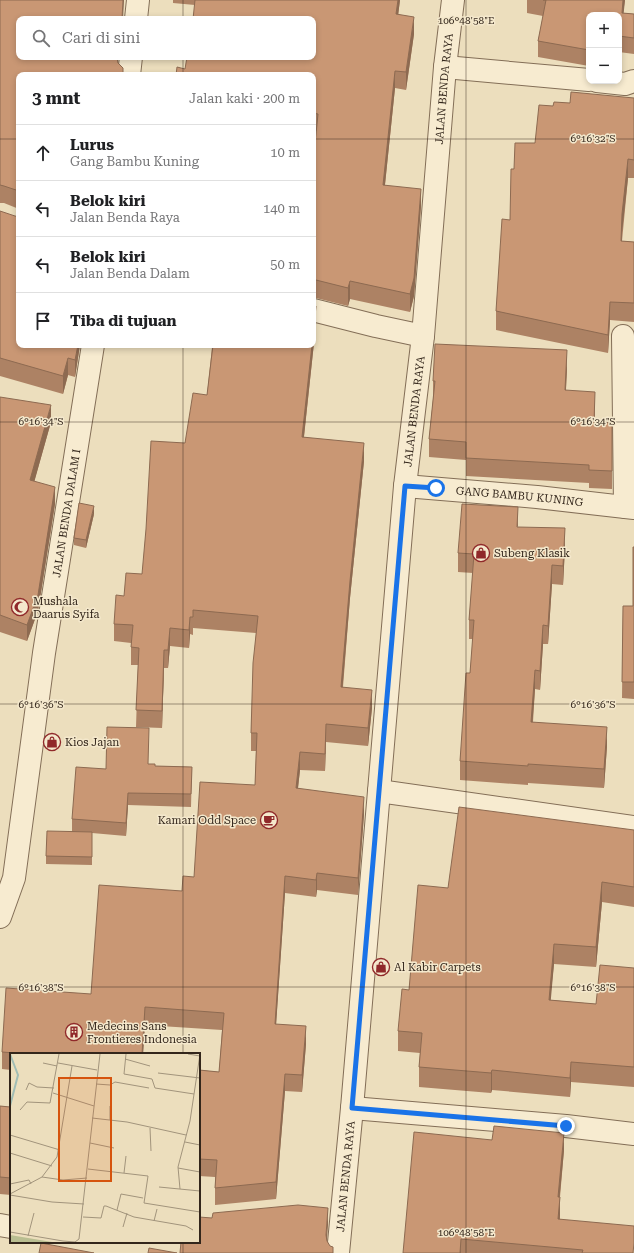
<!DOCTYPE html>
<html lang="id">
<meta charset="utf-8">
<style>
:root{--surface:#fff;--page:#f6f6f6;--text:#202124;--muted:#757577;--line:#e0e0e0}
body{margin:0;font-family:"Roboto Serif",serif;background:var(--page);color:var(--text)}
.controls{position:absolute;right:12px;top:12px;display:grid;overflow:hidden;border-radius:8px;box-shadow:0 2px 6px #0003}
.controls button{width:36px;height:36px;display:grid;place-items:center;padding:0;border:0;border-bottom:1px solid var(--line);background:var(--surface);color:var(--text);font:20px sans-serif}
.stop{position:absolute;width:12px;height:12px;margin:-9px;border:3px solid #1a73e8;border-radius:50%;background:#fff}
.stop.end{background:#1a73e8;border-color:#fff;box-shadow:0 1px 4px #0008}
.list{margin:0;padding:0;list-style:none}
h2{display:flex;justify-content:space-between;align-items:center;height:52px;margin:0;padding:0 16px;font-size:17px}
h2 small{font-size:13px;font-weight:400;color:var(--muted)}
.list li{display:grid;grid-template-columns:26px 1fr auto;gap:12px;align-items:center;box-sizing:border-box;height:56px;padding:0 16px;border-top:1px solid var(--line)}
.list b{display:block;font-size:15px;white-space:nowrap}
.list p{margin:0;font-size:13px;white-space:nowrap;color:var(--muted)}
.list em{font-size:13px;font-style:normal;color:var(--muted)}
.icon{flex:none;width:22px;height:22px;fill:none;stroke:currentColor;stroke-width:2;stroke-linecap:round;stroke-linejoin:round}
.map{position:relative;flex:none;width:634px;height:1253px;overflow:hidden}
.search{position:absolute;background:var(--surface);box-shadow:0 2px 6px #0003;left:16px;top:16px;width:300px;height:44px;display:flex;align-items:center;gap:10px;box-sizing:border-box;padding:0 14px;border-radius:8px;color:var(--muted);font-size:15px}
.panel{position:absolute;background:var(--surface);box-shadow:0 2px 6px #0003;left:16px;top:72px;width:300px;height:276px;border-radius:8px}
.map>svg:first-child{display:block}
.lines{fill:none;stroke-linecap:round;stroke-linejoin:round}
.minor-casing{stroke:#836e57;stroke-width:24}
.minor{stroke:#f7ebd0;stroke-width:22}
.wall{fill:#ad8264}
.shaded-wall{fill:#8d6a51}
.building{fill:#c99774;stroke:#8d6a51}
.route{stroke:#1a73e8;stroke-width:5}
.ticks{fill:none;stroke:#33261b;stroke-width:1;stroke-opacity:0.45}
.labels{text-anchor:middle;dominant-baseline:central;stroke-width:3;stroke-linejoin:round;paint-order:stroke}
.street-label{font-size:11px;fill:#33261b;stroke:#f4e8cc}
.poi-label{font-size:11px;fill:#33261b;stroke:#f4e8cc;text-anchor:start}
.inset-river{fill:none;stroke:#a1bdb5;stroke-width:2}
.inset-road{fill:none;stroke:#a2947c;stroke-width:1}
.view{fill:#d6540e;fill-opacity:0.15;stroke:#d6540e;stroke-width:2}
.inset-edge{fill:none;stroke:#33261b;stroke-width:2}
.ticks-label{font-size:10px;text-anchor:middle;fill:#33261b;stroke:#f4e8cc;stroke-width:3;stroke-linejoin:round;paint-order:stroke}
</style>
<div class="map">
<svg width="634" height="1253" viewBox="0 0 634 1253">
<rect width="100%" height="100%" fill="#ecdebd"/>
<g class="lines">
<g class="minor-casing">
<g id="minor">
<path d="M136,19L138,0"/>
<path d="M445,67L589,80"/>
<path d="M129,75L131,57"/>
<path d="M597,81L625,84L634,81"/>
<path d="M313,310L376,326L423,336"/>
<path d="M623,336L625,507"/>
<path id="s1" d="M405,486L537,497L634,508"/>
<path d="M379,791L634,827"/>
<path id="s2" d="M0,917L14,878L44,653L93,345"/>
<path d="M352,1108L566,1126L634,1134"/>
<path d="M0,1225L11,1227"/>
<path id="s3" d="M338,1253L352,1108L405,486L423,336L445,67L453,0"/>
</g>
</g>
<use href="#minor" class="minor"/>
</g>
<path class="wall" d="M0,0L19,57H118V63L123,75H19V209L4,203H0Z
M173,0H400L398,15L414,34L406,90L395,88L385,185L421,206L414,296L410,312L350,299L348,306L316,298H313V164L317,131L313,130V75L185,69L313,57L195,5L173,3Z
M527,0H625L623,13L634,14V54L619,52V15H589V66L538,57V41L543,16L527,13Z
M634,98V178H628L622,241L634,242V322L610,320L608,353L496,330V311L510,220L514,169L535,143L570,103Z
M0,211L80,345L75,377L68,375L63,394L0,376Z
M316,324L304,437L364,461L350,598L343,687L372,708L368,746L326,742L325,771L300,770L298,788L364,814L358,895L317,890L316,897L285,893L276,1024L306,1044L302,1092L285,1091L276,1199L215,1205V1177L199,1176V1070L219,1072L222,1030L145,1025L143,1054H11V1070L2,1069V1052L91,994L194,877L255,785L256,751H251V733L256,633L193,628V635L190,634L189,648L170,646L168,668H164L162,728L136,727L138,665H131V643L114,641V624L124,596L142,574L185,443L207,395L212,347L201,345H313Z
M567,367L566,390L595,410V422L612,423V489L589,488V483L466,476V460L429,457V439L433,399V381Z
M0,397L51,422L34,482L55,504L38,611L27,641L0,632Z
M94,514L86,548L74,545V538Z
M518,527L565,547L563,585L552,584L548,644H543L540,690L535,689L533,722L607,746L604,788L528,783V785L460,780V761L470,673L473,639H469V620L473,573L458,572V553Z
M634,547V699L622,698L623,606H633Z
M149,764L155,766L192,767L191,807L128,805L126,836L92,833V865L46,864V856L72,831V819L106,769Z
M634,830V907L602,902L596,967L554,964L550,1000L596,1004L634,968V1087L571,1082L570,1097L492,1090L491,1093L419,1087V1067L420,1053L398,1051V1031L409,990L448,888Z
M11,1100V1195L0,1194V1106L10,1107Z
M564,1150L560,1197V1219L634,1253H403Z"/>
<path class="shaded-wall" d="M123,0H124L123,19H122Z
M398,0H400L396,32V14Z
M623,0H625L622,29V13Z
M414,17V34L406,90V72Z
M395,71V88L383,203V185Z
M628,159V178L622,232L621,260V241L622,214Z
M421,189V206L414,296L410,312V294Z
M350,281V299L348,306V288Z
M610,302V320L608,353V335Z
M316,306V324L302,454V437L312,345H313V337Z
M78,345H80L75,377V360Z
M567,350V367L565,408V390Z
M68,358V375L63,394V376Z
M595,392V410L594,439V422Z
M51,405V422L30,497V480Z
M364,443V461L350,598L341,705V687L350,581Z
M55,487V504L38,611L27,641V625Z
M94,506V514L86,548V540Z
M518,507V526L517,527Z
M565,528V547L563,585V566Z
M552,565V584L548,644V626Z
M190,617V634L189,648V630Z
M543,625V644L540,690V671Z
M170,628V646L168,668V650Z
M164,650V668L162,728V711Z
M535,670V689L531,741V722Z
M372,690V708L368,746V728Z
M326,724V742L325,771V754Z
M607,727V746L604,788V769Z
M300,752V770L296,805V788Z
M128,793V805L126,836V823Z
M364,797V814L358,895V878Z
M317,873V890L316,897V880Z
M285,876V893L275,1041V1024Z
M602,882V902L596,967V947Z
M554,944V964L549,1020V1000Z
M145,1007V1025L143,1054H142Z
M306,1026V1044L302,1092V1075Z
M571,1062V1082L570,1097V1078Z
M492,1070V1090L491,1093V1073Z
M285,1074V1091L276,1199V1182Z
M564,1133V1150L558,1214V1197Z
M560,1197V1215L558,1236V1219Z
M328,1208V1225L326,1252V1235Z
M461,1239V1253H460Z"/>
<path class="building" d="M0,0H123L122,19H19V57H117L118,63L123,68V75H19V191L4,186L0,185Z
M195,0H398L396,14L414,17L406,72L395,71L383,185L421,189L414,278L410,294L350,281L348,288L316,280H313V164L318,114L313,113V75H176L177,67L185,69L187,57H313V19H193Z
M543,0H623L622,13L634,14V38L619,36V15H589V50L538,41L546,0Z
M571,92L634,98V160L628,159L622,214L621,241L634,242V303L610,302L608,335L496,311L502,219L510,220L511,169H514L515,143H535L539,105L553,106L554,102L570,103Z
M0,211L15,216L19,217V345H78L75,360L68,358L63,376L0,358Z
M313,305L316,306L313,337Z
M435,344L567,350L565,390L595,392L594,422L612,423V471L589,470V465L466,458V442L429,439L435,381H433Z
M213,345H312L302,437L364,443L350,581L341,687L372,690L368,728L326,724L325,754L300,752L296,788L364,797L358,878L317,873L316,880L285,876L275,1024L306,1026L302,1075L285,1074L276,1182L215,1188L217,1160L199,1159V1070L219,1072L224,1013L145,1007L142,1054H15V1053L2,1052L6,988L91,994L99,885L182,891L183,876L194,877L200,782L255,785L257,733H251L253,663L258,616L193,610V617H190L189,630L170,628L168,650H164L162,711L136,710L139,648L131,647L133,625L114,624L116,595L124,596L126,573L142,574L146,529L151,441L185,443L193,393L207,395Z
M0,397L51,405L30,480L55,487L38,595L27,625L0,615Z
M79,503L94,506L86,540L74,538Z
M462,504L518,507L517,527L565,528L563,566L552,565L548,626L543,625L540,671L535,670L531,722L607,727L604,769L528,764V766L460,761L466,673H470L474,620H469L474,554L458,553Z
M633,547H634V682H622L623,606H633Z
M107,727L149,728L148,764H155V766L192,767L191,794L128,793L126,823L72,819L76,767L106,769Z
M459,807L634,830V887L602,882L596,947L554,944L549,1000L596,1004L600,965L634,968V1067L571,1062L570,1078L492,1070L491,1073L419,1067L422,1033L398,1031L402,989L409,990L418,885L448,888Z
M47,831L92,832V857L46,856Z
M11,1100V1178L0,1177V1106L10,1107Z
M494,1126L564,1133L558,1197H560L558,1219L634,1226V1243L633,1253H582L583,1250L461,1239L460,1253H403L414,1132L492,1140Z
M298,1205L328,1208L326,1235L327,1241L330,1246L333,1247V1253H180L181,1242H199V1217L212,1218L213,1213Z
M41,1243L94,1253H39Z
M149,1248L177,1253H148Z"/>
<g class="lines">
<path class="route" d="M436,488L405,486L352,1108L566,1126"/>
</g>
<path class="ticks" d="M183,0V19M466,0V1253M183,57V75M0,139H19M313,139H634M183,345V1054M0,422H634M0,704H634M0,987H634M183,1242V1253"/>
<defs>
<g id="shop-ring" transform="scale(0.9)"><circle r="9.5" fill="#f4e8cc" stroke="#90292a" stroke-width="1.5"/><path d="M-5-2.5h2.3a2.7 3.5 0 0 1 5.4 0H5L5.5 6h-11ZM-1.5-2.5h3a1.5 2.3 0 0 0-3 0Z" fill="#90292a"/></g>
<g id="mosque-ring" transform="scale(0.9)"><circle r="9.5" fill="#f4e8cc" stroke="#90292a" stroke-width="1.5"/><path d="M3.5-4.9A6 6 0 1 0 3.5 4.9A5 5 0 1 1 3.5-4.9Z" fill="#90292a"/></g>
<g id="cafe-ring" transform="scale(0.9)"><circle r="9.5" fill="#f4e8cc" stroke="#90292a" stroke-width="1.5"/><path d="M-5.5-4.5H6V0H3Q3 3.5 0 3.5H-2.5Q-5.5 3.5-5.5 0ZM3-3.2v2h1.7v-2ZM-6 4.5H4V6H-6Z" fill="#90292a"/></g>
<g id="building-ring" transform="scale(0.9)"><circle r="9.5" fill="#f4e8cc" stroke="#90292a" stroke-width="1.5"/><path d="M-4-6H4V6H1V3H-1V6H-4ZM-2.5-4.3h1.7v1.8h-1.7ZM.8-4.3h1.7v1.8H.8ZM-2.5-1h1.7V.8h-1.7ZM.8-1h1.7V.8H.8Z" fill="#90292a"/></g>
</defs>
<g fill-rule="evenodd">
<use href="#shop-ring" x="481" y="553"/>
<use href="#mosque-ring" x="20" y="607"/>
<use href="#shop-ring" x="52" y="742"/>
<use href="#cafe-ring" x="269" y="820"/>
<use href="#shop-ring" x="381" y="967"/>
<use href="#building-ring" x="74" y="1032"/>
</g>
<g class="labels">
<g class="street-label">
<text stroke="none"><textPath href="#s3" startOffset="1169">JALAN BENDA RAYA</textPath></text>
<text stroke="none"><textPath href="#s3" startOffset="845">JALAN BENDA RAYA</textPath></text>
<text stroke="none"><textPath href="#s1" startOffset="115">GANG BAMBU KUNING</textPath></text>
<text stroke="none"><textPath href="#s2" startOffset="410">JALAN BENDA DALAM I</textPath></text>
<text stroke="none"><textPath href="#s3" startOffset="77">JALAN BENDA RAYA</textPath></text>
</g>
<g class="poi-label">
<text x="494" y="553">Subeng Klasik</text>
<text x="33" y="601">Mushala<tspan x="33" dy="13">Daarus Syifa</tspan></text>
<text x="65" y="742">Kios Jajan</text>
<text x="256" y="820" text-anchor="end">Kamari Odd Space</text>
<text x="394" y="967">Al Kabir Carpets</text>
<text x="87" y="1026">Medecins Sans<tspan x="87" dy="13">Frontieres Indonesia</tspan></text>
</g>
</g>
<g transform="translate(10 1053)">
<rect width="190" height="190" fill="#ecdebd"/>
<path d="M0,182L42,189H0Z" fill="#b9be91"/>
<path class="inset-river" d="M0,1L8,22L0,53"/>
<path class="inset-road" d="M116,1L114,21L142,26L145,35L184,41M178,1L190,3M115,6L140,13M33,10L47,13M48,10L87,17M148,20L190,25M86,31L100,32L105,29L139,35M16,37L19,30L27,34L44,35M43,40L84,53M100,53V67M10,57L17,49L40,50L49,1M82,65L117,69L176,82M140,75L141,98M0,82L50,97M175,89L190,92M80,90L104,95M0,100L42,113M168,115L190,119M78,116L138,123L134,150L190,159M114,120L116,103M32,124L53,127L77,125M0,131L19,127L21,131M149,134L190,138M170,136L168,114L180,68L190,1M0,141L32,124L47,104L62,13M0,142L42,149L74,151M107,157L111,141L133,145M73,164L91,165L94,153H96L124,164L176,173L183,177M144,168L147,156M113,174L117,160M0,179L53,188L65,189L69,186L90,1M18,183L24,160"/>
<path class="view" d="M49,25H101V128H49Z"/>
<rect width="190" height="190" class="inset-edge"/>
</g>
<g class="ticks-label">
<text x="466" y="24">106°48'58"E</text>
<text x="593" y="142">6°16'32"S</text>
<text x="41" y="425">6°16'34"S</text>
<text x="593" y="425">6°16'34"S</text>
<text x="41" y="708">6°16'36"S</text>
<text x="593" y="708">6°16'36"S</text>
<text x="41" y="991">6°16'38"S</text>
<text x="593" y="991">6°16'38"S</text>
<text x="466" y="1236">106°48'58"E</text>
</g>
</svg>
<div class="controls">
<button>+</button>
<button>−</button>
</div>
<div class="stop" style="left:436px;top:488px"></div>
<div class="stop end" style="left:566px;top:1126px"></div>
<div class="search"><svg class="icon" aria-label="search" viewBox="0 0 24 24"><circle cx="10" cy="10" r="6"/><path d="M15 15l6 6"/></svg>Cari di sini</div>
<section class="panel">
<h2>3 mnt<small>Jalan kaki · 200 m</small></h2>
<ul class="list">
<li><svg class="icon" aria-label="ahead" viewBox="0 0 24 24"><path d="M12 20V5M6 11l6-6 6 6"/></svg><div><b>Lurus</b><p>Gang Bambu Kuning</p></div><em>10 m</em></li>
<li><svg class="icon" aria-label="left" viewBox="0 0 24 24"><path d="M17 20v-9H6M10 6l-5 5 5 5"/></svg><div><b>Belok kiri</b><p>Jalan Benda Raya</p></div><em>140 m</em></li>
<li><svg class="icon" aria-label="left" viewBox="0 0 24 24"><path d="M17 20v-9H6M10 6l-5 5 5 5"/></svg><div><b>Belok kiri</b><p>Jalan Benda Dalam</p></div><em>50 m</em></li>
<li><svg class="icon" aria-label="arrive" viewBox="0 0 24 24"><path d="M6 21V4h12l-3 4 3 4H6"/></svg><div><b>Tiba di tujuan</b></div></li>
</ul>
</section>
</div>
